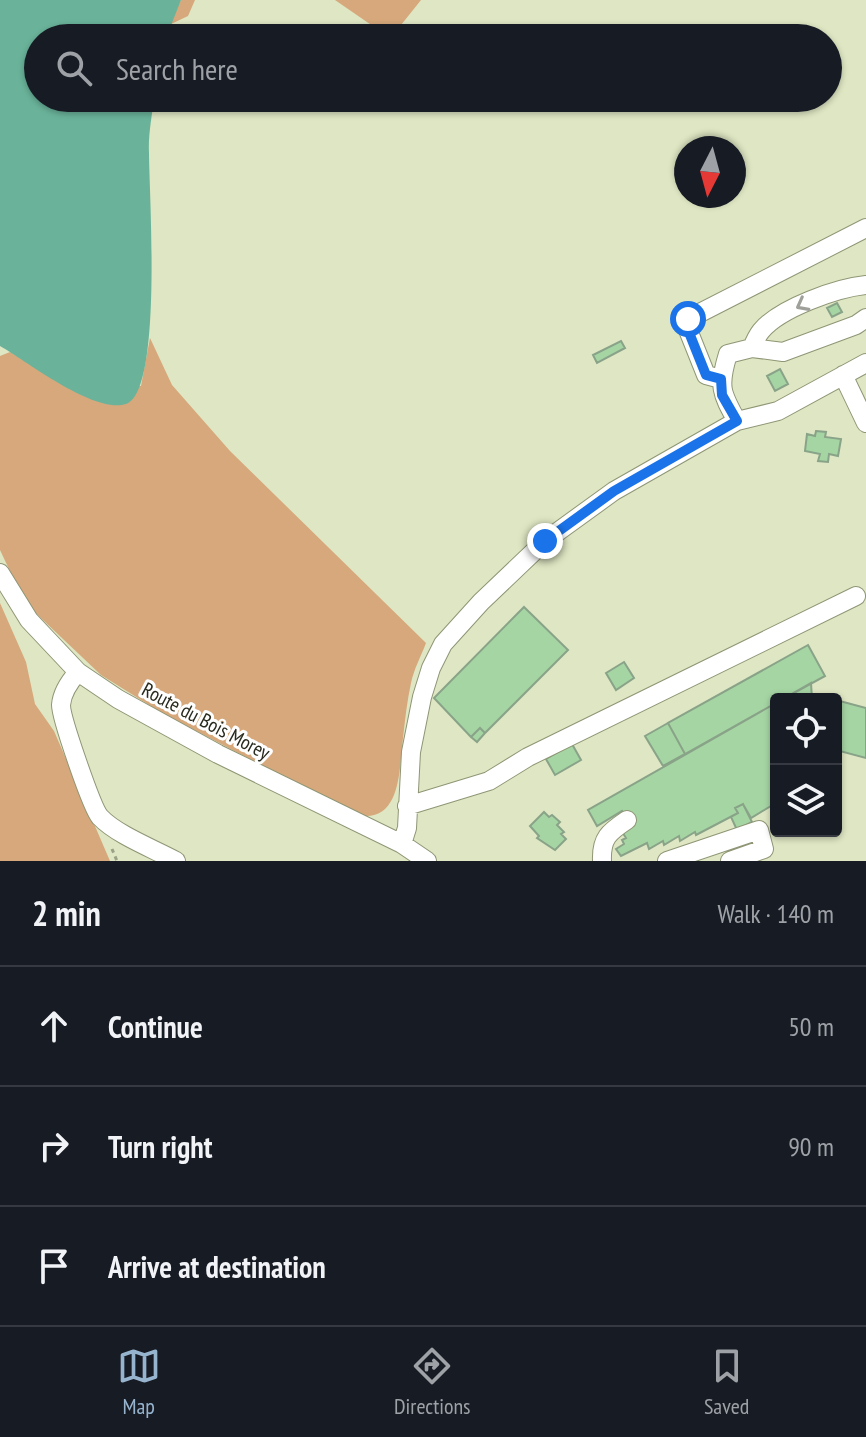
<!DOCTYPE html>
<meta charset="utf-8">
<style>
:root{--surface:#171b24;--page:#242831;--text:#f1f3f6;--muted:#9ea1a6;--line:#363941;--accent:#97b4cf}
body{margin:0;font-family:"PT Sans Narrow",sans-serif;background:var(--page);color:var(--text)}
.controls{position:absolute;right:24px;bottom:24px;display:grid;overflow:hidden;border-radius:8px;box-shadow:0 2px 6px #0004}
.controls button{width:72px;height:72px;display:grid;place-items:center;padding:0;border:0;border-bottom:2px solid var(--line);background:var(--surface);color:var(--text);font:40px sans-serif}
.compass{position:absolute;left:674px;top:136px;width:72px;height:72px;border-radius:50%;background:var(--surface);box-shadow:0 2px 6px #0004;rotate:186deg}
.stop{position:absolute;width:24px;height:24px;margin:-18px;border:6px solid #1a73e8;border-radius:50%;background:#fff}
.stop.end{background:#1a73e8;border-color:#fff;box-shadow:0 2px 8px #0008}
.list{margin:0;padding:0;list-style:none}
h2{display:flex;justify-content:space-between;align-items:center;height:104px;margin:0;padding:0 32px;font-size:34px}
h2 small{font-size:26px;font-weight:400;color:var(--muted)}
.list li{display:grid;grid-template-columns:52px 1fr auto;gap:24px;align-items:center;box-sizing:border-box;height:120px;padding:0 32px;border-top:2px solid var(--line)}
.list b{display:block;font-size:30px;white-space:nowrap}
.list em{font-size:26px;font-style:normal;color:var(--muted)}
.icon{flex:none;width:44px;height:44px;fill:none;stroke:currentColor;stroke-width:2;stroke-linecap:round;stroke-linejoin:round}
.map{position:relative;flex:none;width:866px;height:861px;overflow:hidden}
.search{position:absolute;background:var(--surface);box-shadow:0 2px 6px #0004;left:24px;right:24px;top:24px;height:88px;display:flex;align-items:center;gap:20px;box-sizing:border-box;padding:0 28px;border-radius:44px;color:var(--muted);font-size:30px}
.sheet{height:464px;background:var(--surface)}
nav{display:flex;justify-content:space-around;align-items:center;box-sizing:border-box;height:112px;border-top:2px solid var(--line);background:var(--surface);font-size:22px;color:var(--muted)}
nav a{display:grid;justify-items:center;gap:4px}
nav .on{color:var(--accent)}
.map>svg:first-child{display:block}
.green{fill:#d6a87b}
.water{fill:#6ab39a}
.building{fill:#a6d5a4;stroke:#89a388;stroke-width:2}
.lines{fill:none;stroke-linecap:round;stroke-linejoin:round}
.minor-casing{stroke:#8e9675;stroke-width:20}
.path{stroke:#9ba186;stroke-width:3;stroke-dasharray:4 4;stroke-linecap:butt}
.minor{stroke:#fff;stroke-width:18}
.oneway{stroke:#9ea099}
.route{stroke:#1a73e8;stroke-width:10}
.labels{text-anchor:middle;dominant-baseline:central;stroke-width:6;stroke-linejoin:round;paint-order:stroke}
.street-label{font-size:20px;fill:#282b1d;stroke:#fff}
</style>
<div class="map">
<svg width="866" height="861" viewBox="0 0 866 861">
<rect width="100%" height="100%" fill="#dee6c3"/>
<path class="green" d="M181,0H195L188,16L169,25Z
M335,0H421L401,25L380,31Z
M150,338L172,385L230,451L426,643C421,656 414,669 411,683C407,701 405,720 403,738C399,768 402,824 357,815L162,713L101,675L25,603L0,550V356L10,352L35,367L141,386Z
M0,603L26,662L35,704L54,731L110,861H0Z"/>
<path class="water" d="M0,0H181L166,38H38V98H154C152,116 148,135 149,153C149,190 163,393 126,404C94,414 28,362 0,346Z"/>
<path class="building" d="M837,303L842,312L832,317L827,308Z
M621,341L625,348L597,363L593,355Z
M780,369L788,384L775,391L767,376Z
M816,431L826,432L825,437L841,439L838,456L829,454L828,462L818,461L820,454L805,451L807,434L815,436Z
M524,607L568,650L485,733L480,728L471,737L434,698Z
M808,645L825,676L783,699H776V703L685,754L668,723Z
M624,662L634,678L616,690L606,673Z
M811,683L812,699H783Z
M836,700L866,708V758L836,750Z
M776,703V803L751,818L743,804L735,808L738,813L696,835L695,832L680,841L679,836L664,845L663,841L649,849L647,843L621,856L616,849L624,844L622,840L626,838L621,830L629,824L622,811L597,826L588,810Z
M668,723L685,754L663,766L645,736Z
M480,728L485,733L477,742L471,737Z
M572,744L581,760L555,775L546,759Z
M743,804L752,822L737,830L731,817L738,813L735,808Z
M544,812L549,817L552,815L560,822L557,825L564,832L561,834L566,839L555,850L537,838L539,836L530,826Z"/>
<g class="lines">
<g class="minor-casing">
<path id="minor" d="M752,348C754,343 757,336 761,331C780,308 837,288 866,285
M843,375L866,423
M721,379L706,375L686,325L688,319L866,228
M737,421C721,393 718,386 728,354L752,348L783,352L856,325L866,318
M0,573L29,620L78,672L118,699L218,754L402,844L427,861
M78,672C70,681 62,692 61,705C61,718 92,808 100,817C117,835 154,849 176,861
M407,806L489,781L528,757L856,596
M402,844L407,828L411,752L422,697L431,668L443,644L481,602L545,541L614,491L737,421L778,411L866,363
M602,861C601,838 609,832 627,820
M667,861L759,830L764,849L730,861"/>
</g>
<path class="path" d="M112,849L117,861"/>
<use href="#minor" class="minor"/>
</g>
<defs><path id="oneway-chevron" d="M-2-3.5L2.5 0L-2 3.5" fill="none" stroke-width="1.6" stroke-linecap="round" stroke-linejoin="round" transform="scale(2)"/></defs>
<use class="oneway" href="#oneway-chevron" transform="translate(802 305) rotate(152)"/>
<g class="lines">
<path class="route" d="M545,541L614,491L737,421L722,395L721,379L706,375L686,325L688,319"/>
</g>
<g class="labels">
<g class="street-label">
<text transform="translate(206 721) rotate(28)">Route du Bois Morey</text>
</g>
</g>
</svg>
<div class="controls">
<button><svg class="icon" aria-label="locate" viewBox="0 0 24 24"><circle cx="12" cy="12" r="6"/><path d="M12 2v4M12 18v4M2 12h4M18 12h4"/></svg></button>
<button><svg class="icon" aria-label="layers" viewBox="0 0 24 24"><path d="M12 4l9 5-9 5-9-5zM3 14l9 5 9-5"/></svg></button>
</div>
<svg class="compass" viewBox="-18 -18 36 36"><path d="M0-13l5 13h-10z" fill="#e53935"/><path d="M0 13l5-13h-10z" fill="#9ea1a6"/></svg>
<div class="stop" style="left:688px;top:319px"></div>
<div class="stop end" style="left:545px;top:541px"></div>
<div class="search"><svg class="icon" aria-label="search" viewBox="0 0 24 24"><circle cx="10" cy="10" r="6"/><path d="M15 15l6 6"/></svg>Search here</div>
</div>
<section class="sheet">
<h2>2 min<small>Walk · 140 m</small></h2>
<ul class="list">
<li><svg class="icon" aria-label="ahead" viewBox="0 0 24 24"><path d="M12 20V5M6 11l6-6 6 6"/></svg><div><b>Continue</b></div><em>50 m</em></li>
<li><svg class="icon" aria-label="right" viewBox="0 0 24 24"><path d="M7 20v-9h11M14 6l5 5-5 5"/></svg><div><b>Turn right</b></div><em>90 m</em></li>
<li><svg class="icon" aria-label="arrive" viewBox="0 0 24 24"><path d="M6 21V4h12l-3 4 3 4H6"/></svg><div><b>Arrive at destination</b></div></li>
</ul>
</section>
<nav>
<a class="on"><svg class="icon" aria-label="map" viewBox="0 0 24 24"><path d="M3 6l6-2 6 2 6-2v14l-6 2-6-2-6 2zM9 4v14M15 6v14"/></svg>Map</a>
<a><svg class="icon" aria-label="directions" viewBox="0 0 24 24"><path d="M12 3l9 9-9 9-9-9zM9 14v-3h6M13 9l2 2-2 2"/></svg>Directions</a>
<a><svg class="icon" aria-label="saved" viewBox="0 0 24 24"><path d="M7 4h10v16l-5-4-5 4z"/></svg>Saved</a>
</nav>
